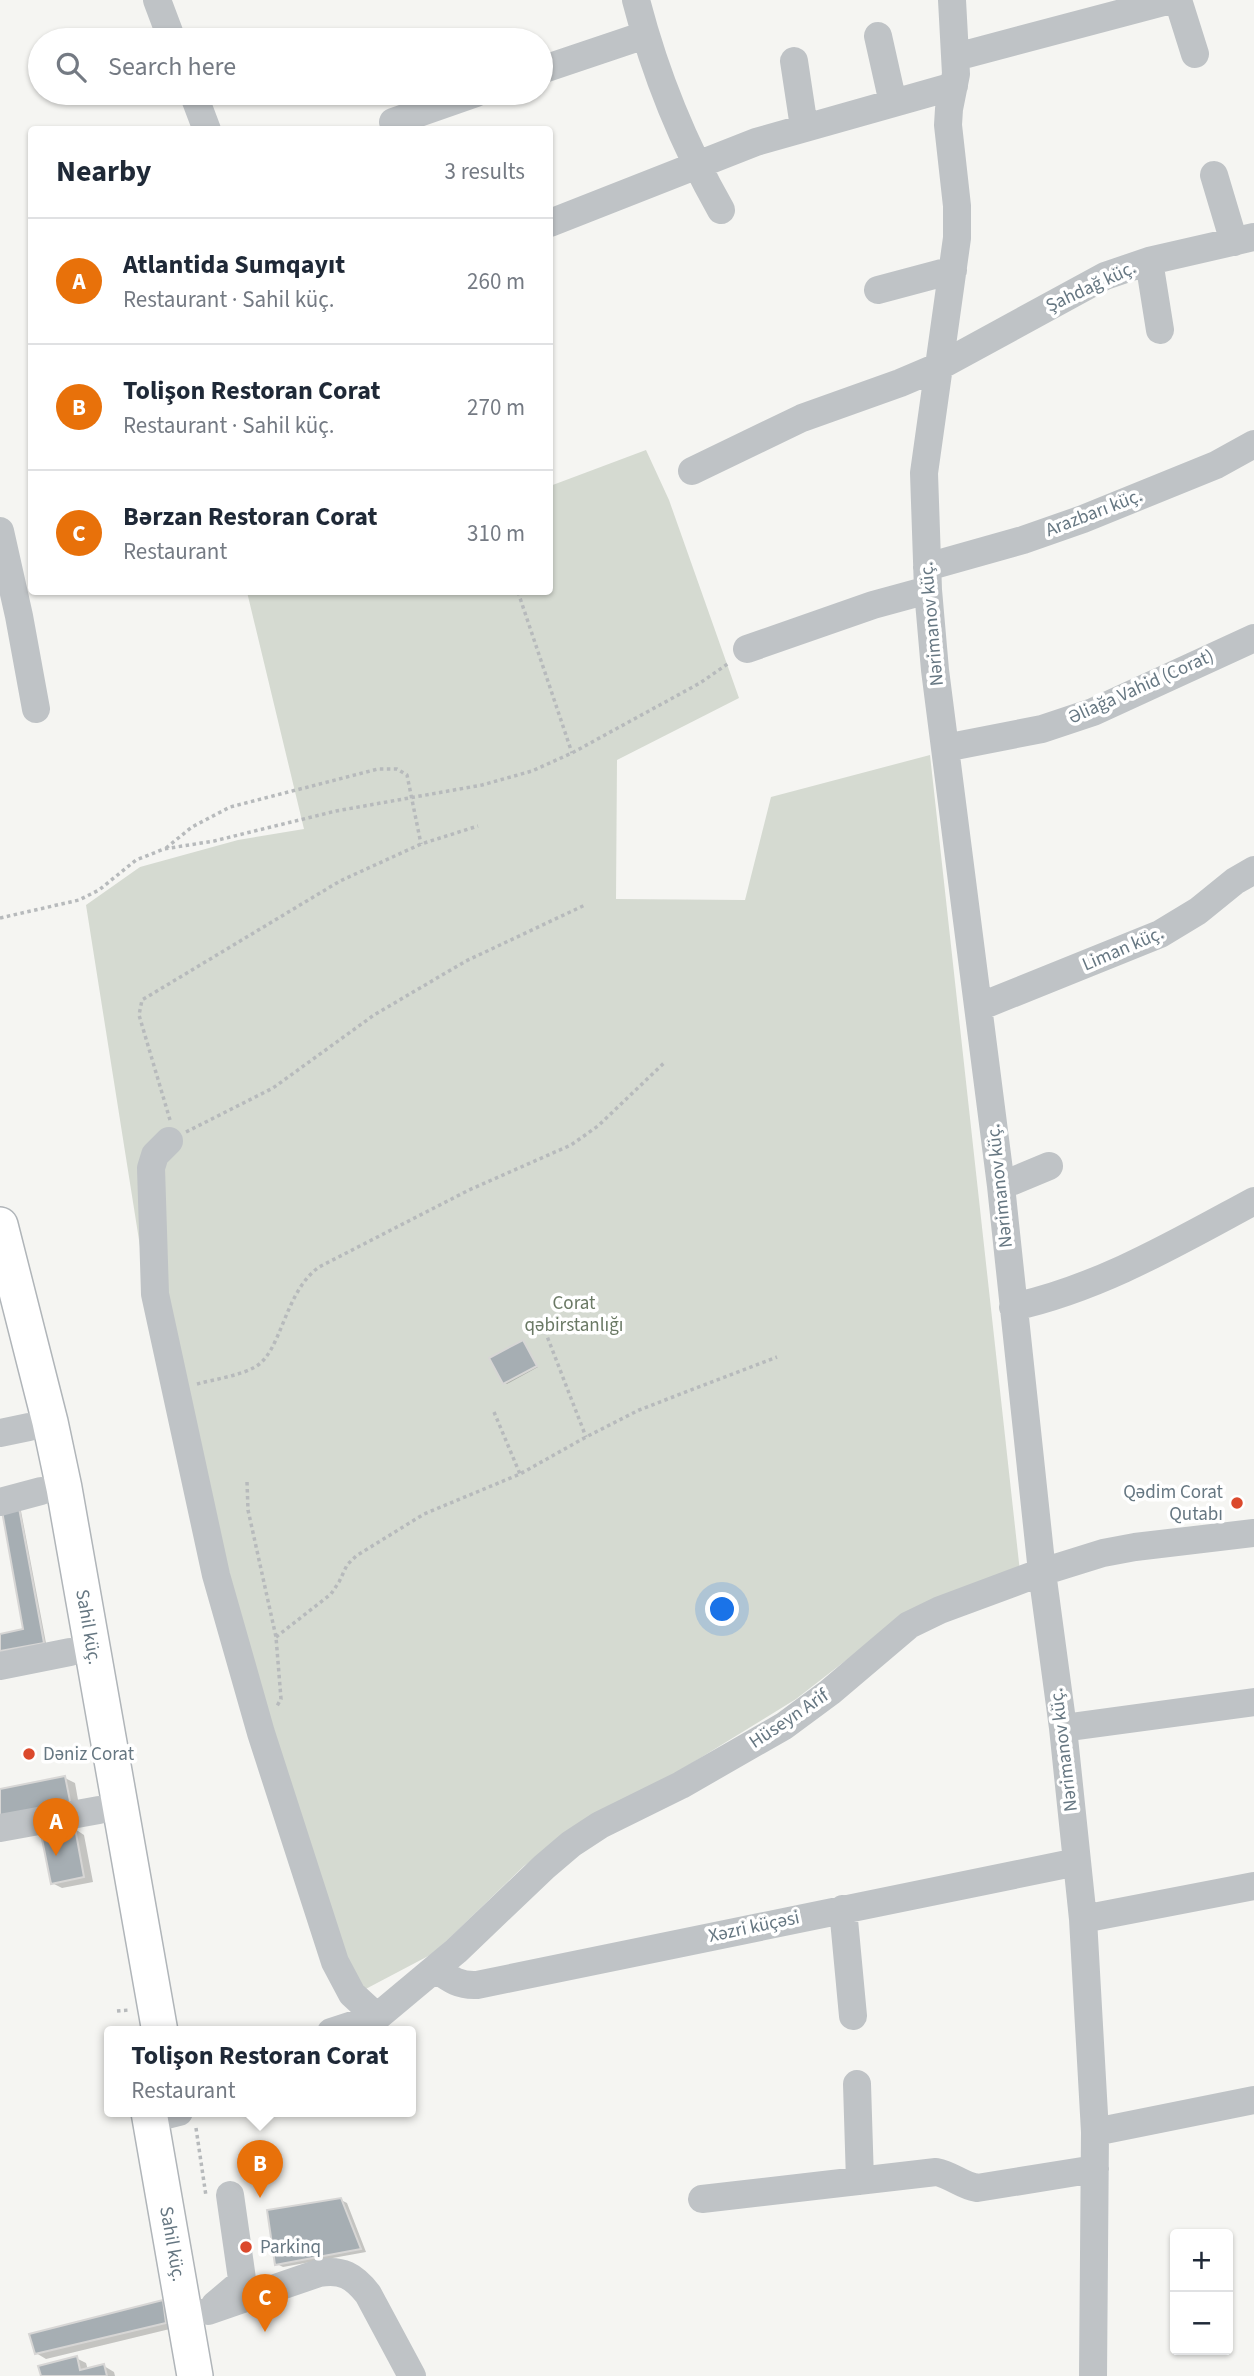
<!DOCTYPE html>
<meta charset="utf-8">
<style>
:root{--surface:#fff;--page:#f6f6f7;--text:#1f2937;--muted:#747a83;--line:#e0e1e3;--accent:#0b8043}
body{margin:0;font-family:"Source Sans 3",sans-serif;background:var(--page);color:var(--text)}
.controls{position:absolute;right:21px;bottom:21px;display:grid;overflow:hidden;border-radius:7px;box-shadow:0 2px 5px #0004}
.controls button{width:63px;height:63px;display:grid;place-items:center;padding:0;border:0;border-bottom:2px solid var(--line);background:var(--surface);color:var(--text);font:35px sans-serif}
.you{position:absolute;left:723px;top:1610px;width:24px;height:24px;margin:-18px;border:5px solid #fff;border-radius:50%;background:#1a73e8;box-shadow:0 0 0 10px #1a73e833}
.badge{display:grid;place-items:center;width:46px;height:46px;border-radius:50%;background:var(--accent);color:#fff;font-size:23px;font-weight:700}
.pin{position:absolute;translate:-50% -58px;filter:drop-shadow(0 2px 4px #0008)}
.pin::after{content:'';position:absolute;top:37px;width:24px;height:21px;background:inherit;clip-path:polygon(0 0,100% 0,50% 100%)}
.popup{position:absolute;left:104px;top:2026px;width:312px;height:91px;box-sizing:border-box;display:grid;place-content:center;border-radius:7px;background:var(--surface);filter:drop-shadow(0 2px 5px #0005);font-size:23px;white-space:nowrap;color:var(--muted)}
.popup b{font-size:26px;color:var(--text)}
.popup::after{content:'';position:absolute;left:50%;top:100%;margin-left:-14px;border:14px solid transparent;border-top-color:var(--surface)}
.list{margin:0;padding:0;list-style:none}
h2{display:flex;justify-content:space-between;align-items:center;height:91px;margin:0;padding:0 28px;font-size:30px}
h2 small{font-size:23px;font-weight:400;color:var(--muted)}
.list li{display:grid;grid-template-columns:46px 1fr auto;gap:21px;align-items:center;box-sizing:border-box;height:126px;padding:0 28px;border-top:2px solid var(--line)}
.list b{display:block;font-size:26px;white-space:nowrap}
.list p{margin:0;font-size:23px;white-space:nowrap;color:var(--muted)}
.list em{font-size:23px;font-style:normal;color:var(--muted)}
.icon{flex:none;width:38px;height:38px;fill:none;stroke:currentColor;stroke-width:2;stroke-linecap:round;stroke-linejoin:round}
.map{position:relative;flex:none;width:1254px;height:2376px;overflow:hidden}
.search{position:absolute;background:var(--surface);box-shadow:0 2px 5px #0004;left:28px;top:28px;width:525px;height:77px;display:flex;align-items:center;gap:18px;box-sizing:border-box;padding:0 24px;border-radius:38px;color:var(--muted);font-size:26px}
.panel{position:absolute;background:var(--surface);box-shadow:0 2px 5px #0004;left:28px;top:126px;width:525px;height:469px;border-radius:7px}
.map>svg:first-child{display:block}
.green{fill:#d5dad1}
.shadow{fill:#0003}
.building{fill:#a6aeb3;stroke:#d7d6d5;stroke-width:2}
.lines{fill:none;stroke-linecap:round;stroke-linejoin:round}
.major-casing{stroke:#b0b5b9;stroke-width:38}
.path{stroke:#b7babc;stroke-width:3.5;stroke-dasharray:3.5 3.5;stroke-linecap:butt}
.minor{stroke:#bfc3c6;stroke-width:28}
.major{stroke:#fff;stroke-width:35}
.poi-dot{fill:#db492c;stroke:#fff;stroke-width:2.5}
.labels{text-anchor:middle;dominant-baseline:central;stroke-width:7;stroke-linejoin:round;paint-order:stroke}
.street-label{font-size:19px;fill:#667782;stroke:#fff}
.park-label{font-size:19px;fill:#6a7964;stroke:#fff}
.poi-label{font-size:19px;fill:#667782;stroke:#fff;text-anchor:start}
</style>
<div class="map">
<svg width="1254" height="2376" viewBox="0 0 1254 2376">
<rect width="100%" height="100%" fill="#f5f5f2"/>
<path class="green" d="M646,450L669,500L739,698L617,760L616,899L745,900L771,797L930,755L1020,1572L911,1610L796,1699L666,1779L596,1813L524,1866L434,1953L341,2002L232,1664L158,1360L86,905L140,867L238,840L304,829L247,592H550V486Z"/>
<path class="shadow" d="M523,1342L538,1367L507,1384L505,1383Z
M19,1510L21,1511L46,1643L0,1652V1635L25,1631Z
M65,1778L75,1783L80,1811L0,1791Z
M75,1829L84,1835L93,1882L62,1888L52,1883Z
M341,2200L347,2203L366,2252L283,2267L277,2264Z
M162,2302L172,2308L174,2328L46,2359L36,2353Z
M76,2358L86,2363L88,2370L104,2366L114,2372L115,2376H42Z"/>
<path class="building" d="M523,1340L537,1366L503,1384L489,1358Z
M19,1508L44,1643L0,1651V1634L23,1629L2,1511Z
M65,1776L71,1806L0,1820V1789Z
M75,1828L84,1877L51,1884L41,1834Z
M341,2198L361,2249L275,2265L267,2210Z
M163,2300L166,2323L35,2354L29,2334Z
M77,2356L80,2370L104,2364L107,2376H41L38,2366Z"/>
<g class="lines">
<g class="major-casing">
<path id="major" d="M0,1225L50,1422L64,1488L160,2032
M149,2112L195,2376"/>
</g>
<path class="path" d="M518,592L572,753
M166,848L192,827L230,807L378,769H397L407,775L421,844
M0,918L79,900L99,890L136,860L164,849L214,841L336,811L482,785L532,771L572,753L700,683L729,663
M170,1120L139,1015L142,1000L340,881L421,844L478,826
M186,1132L273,1088L374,1015L466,961L585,905
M540,1318L586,1437
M197,1384C215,1379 239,1376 255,1367C282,1352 284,1292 319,1267L469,1190L571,1145L598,1126L665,1062
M494,1412L520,1474
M247,1482L248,1510L276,1637L281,1699L277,1706
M276,1637L331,1594L339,1582L347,1565L356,1556L424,1514L520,1474L586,1437L639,1410L777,1357
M117,2011L129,2010
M196,2128L206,2196"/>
<path class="minor" d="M157,0L172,40
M636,0C655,74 683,143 721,210
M952,0L956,74L949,109L948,125L957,206V238L924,473L928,590L935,670L1001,1186L1042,1572L1063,1728L1083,1919L1095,2132L1093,2376
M1178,0L1195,54
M878,36L893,103
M956,57L1171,0
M794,61L804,127
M541,70L645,35
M193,93L207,130
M393,122L476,93
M1214,175L1234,242
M550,223L756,142L954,86
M1149,261L1160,330
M878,290L953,270
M692,471L802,418L900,383L940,366L1105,276L1149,261L1254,237
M0,531L19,616L36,709
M927,567L1023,540L1083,519L1216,465L1254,444
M747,649L873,605L928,590
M945,748L1042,729L1093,712L1254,638
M979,1007L1160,934L1198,911L1235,881L1254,870
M169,1141L155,1155L151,1168L155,1294L216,1575L261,1733L335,1962L352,1994L377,2017
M1001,1186L1049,1166
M1013,1307C1100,1288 1176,1243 1254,1201
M0,1433L29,1427
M0,1502L41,1491
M0,1666L70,1652
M1063,1728L1254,1702
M0,1828L99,1810
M843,1909L853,2016
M1083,1919L1254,1886
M436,1969C450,1979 459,1986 477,1985L1077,1862
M331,2032L377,2017
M365,2032L377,2017L456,1951L544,1867L571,1844L600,1825L681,1785L784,1726L830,1692L909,1625L940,1610L1042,1572L1103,1553L1135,1547L1254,1533
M857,2084L860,2181
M151,2119L179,2112
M1095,2132L1254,2100
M702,2199L936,2172C952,2175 961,2185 977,2188L1095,2169
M215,2305L241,2283L242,2279L230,2195
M208,2311L319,2273C342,2269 354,2276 368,2294L412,2376"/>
<use href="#major" class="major"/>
</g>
<g class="poi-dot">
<circle cx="1237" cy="1503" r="7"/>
<circle cx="29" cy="1754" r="7"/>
<circle cx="246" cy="2247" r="7"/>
</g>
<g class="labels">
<g class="street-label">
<text transform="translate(1091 287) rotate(-25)">Şahdağ küç.</text>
<text transform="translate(1094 513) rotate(-21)">Arazbarı küç.</text>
<text transform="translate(932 624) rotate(-95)">Nərimanov küç.</text>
<text transform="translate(1141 687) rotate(-24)">Əliağa Vahid (Corat)</text>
<text transform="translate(1123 949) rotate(-23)">Liman küç.</text>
<text transform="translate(1000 1186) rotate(-96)">Nərimanov küç.</text>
<text transform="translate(88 1627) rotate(80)">Sahil küç.</text>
<text transform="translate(789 1719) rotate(-34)">Hüseyn Arif</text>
<text transform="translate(1064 1750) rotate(-97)">Nərimanov küç.</text>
<text transform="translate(754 1927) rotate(-12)">Xəzri küçəsi</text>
<text transform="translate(172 2244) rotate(80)">Sahil küç.</text>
</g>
<g class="park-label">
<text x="574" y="1303">Corat<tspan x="574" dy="22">qəbirstanlığı</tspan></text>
</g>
<g class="poi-label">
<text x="1223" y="1492" text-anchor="end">Qədim Corat<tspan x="1223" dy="22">Qutabı</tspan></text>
<text x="43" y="1754">Dəniz Corat</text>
<text x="260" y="2247">Parkinq</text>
</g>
</g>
</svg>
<div class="controls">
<button>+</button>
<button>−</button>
</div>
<div class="you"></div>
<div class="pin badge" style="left:56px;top:1856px;background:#e8710a">A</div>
<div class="pin badge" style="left:260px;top:2198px;background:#e8710a">B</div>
<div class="popup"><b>Tolişon Restoran Corat</b>Restaurant</div>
<div class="pin badge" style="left:265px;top:2332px;background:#e8710a">C</div>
<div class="search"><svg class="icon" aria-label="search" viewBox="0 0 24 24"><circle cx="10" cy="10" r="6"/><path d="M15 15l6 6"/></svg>Search here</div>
<section class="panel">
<h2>Nearby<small>3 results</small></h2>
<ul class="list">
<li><span class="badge" style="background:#e8710a">A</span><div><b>Atlantida Sumqayıt</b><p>Restaurant · Sahil küç.</p></div><em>260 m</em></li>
<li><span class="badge" style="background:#e8710a">B</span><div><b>Tolişon Restoran Corat</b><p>Restaurant · Sahil küç.</p></div><em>270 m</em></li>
<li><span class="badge" style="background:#e8710a">C</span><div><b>Bərzan Restoran Corat</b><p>Restaurant</p></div><em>310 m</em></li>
</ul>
</section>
</div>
